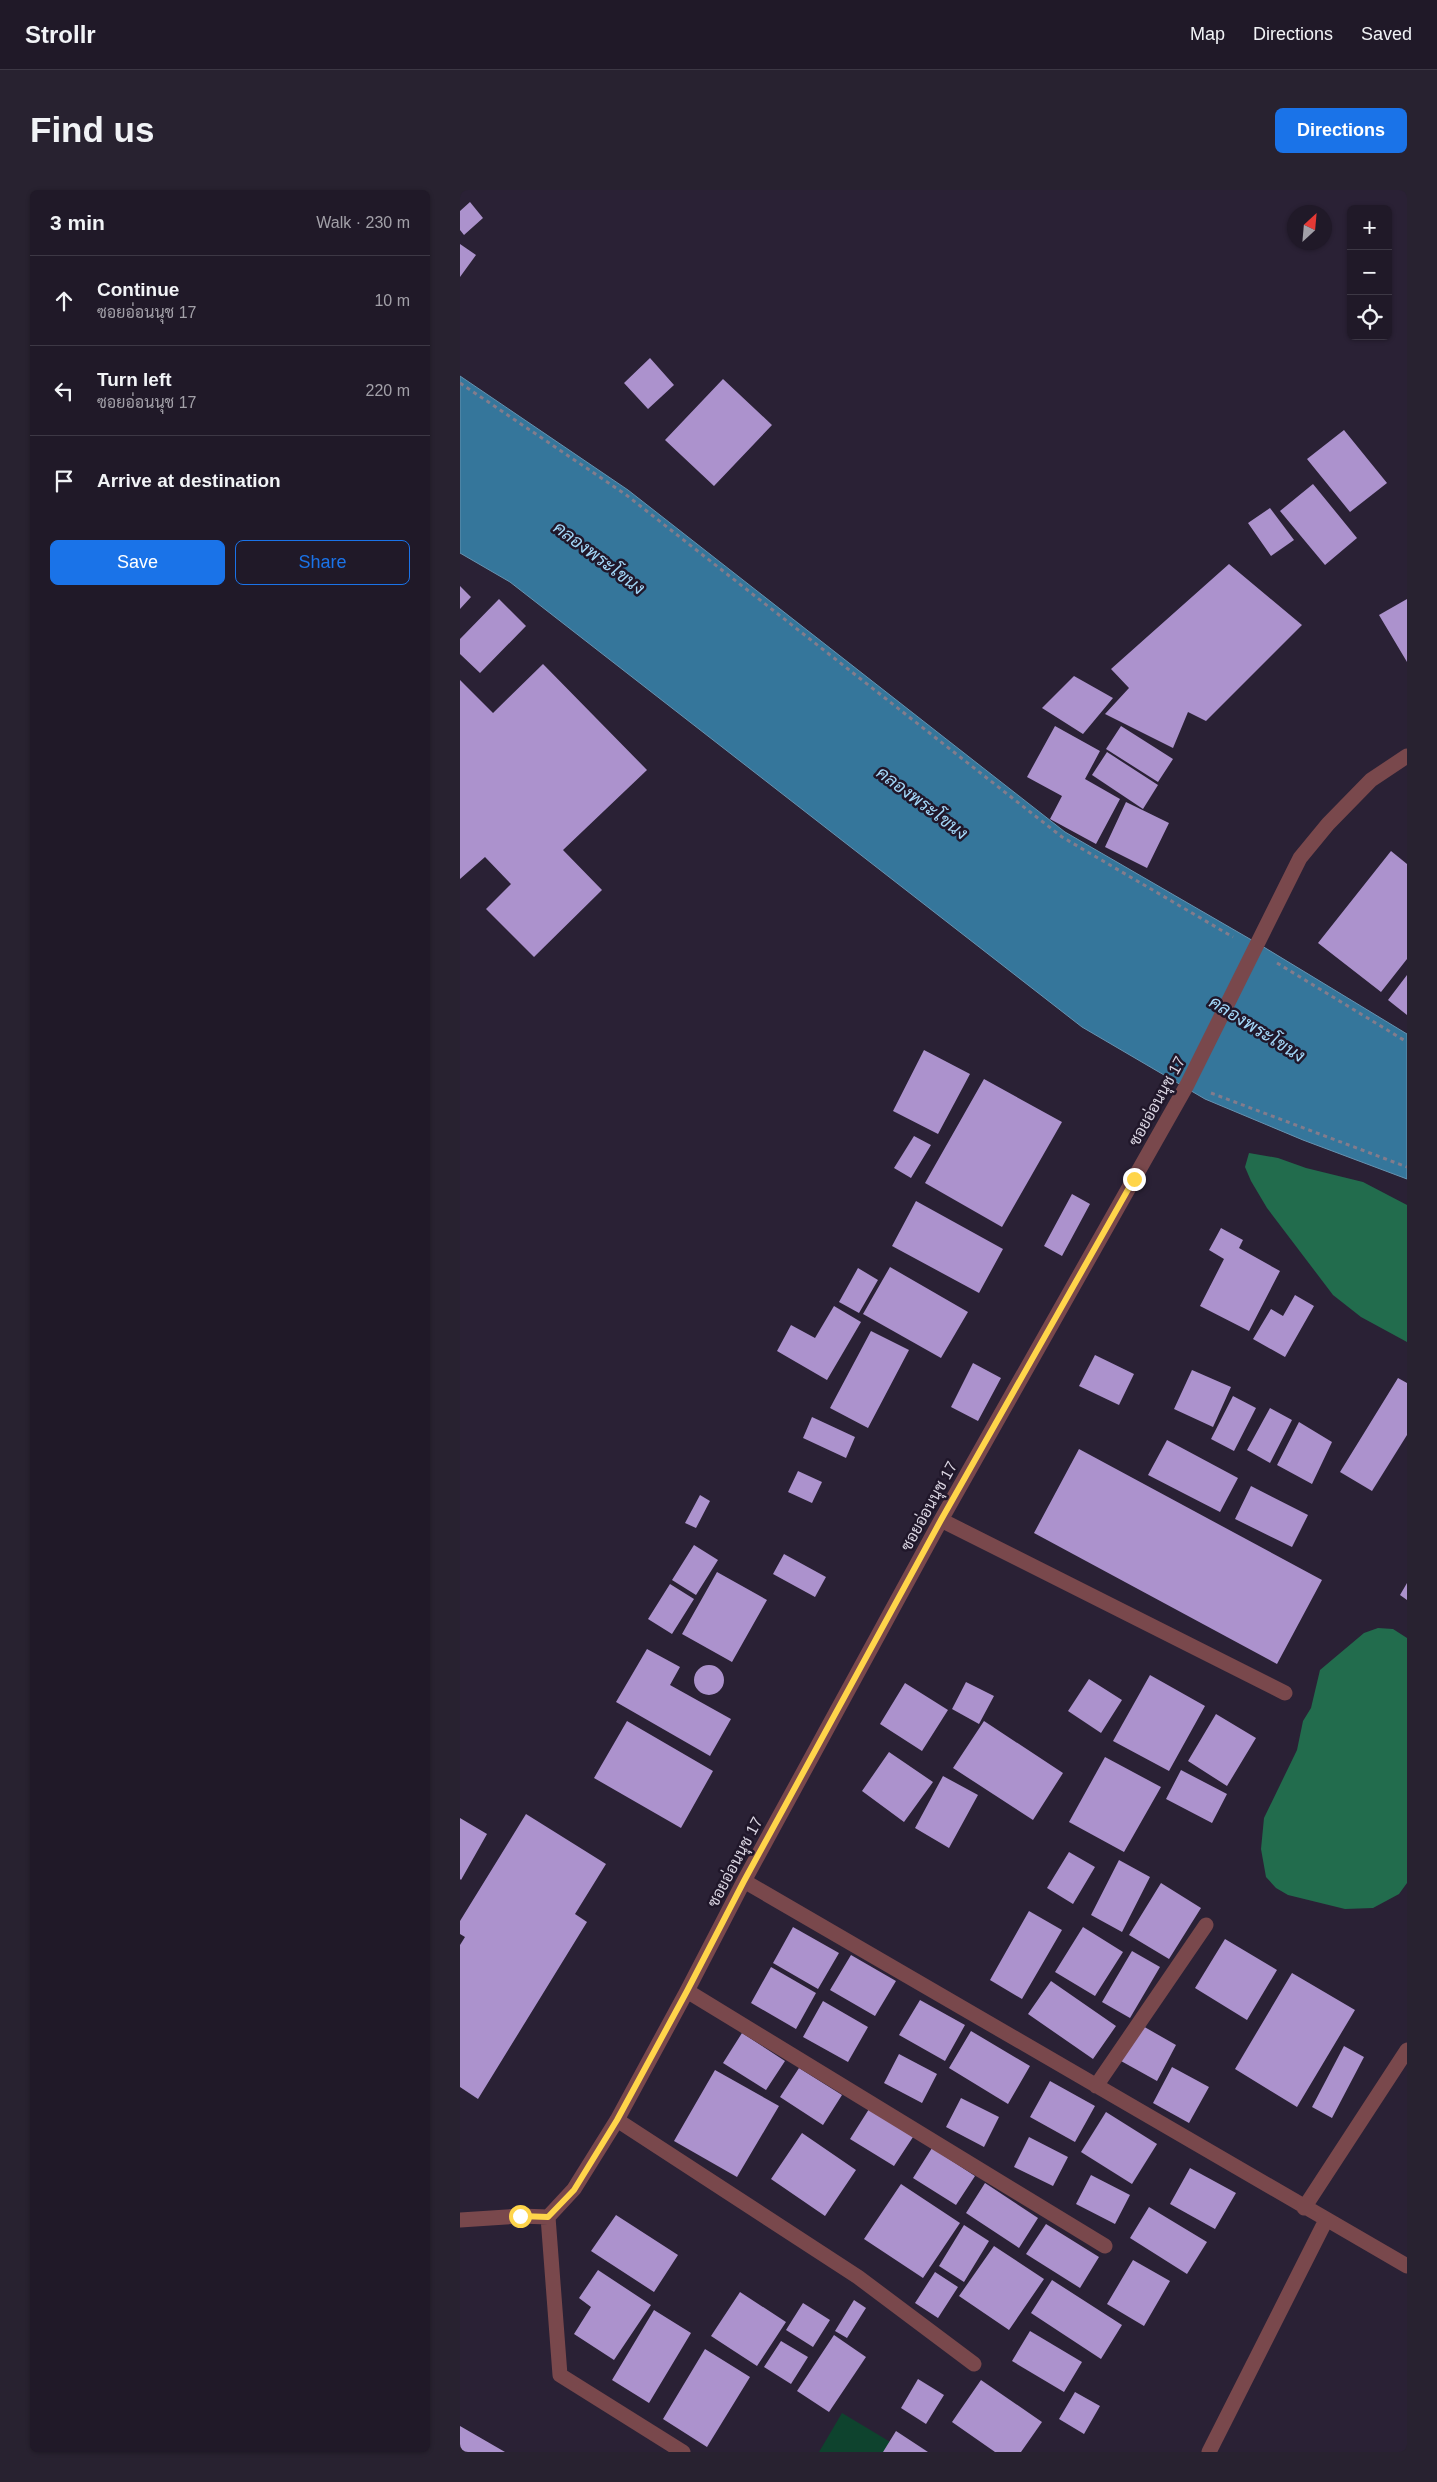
<!DOCTYPE html>
<meta charset="utf-8">
<style>
:root{--surface:#201928;--page:#282230;--text:#f1f3f6;--muted:#a2a0a8;--line:#3d3845;--accent:#1a73e8}
body{margin:0;font-family:Arial,Sarabun,sans-serif;background:var(--page);color:var(--text)}
.controls{position:absolute;right:15px;top:15px;display:grid;overflow:hidden;border-radius:8px;box-shadow:0 1px 4px #0004}
.controls button{width:45px;height:45px;display:grid;place-items:center;padding:0;border:0;border-bottom:1px solid var(--line);background:var(--surface);color:var(--text);font:25px sans-serif}
.compass{position:absolute;left:827px;top:15px;width:45px;height:45px;border-radius:50%;background:var(--surface);box-shadow:0 1px 4px #0004;rotate:26deg}
.stop{position:absolute;width:15px;height:15px;margin:-11px;border:4px solid #ffd54a;border-radius:50%;background:#fff}
.stop.end{background:#ffd54a;border-color:#fff;box-shadow:0 1px 5px #0008}
.list{margin:0;padding:0;list-style:none}
h2{display:flex;justify-content:space-between;align-items:center;height:65px;margin:0;padding:0 20px;font-size:21px}
h2 small{font-size:16px;font-weight:400;color:var(--muted)}
.list li{display:grid;grid-template-columns:32px 1fr auto;gap:15px;align-items:center;box-sizing:border-box;height:90px;padding:0 20px;border-top:1px solid var(--line)}
.list b{display:block;font-size:19px;white-space:nowrap}
.list p{margin:0;font-size:16px;white-space:nowrap;color:var(--muted)}
.list em{font-size:16px;font-style:normal;color:var(--muted)}
.actions{display:flex;gap:10px;padding:15px 20px}
.actions a{flex:1;padding:11px 0;border:1px solid var(--accent);border-radius:8px;text-align:center;font-size:18px;color:var(--accent)}
.actions .main{background:var(--accent);color:#fff}
.icon{flex:none;width:28px;height:28px;fill:none;stroke:currentColor;stroke-width:2;stroke-linecap:round;stroke-linejoin:round}
.map{position:relative;flex:none;width:947px;height:2262px;overflow:hidden;border-radius:8px}
header{display:flex;align-items:center;gap:30px;box-sizing:border-box;height:70px;padding:0 25px;background:var(--surface);border-bottom:1px solid var(--line)}
header strong{font-size:24px}
nav{display:flex;gap:28px;margin-inline-start:auto;font-size:18px}
.intro{display:flex;align-items:center;justify-content:space-between;box-sizing:border-box;height:120px;padding:0 30px}
h1{margin:0;font-size:35px}
.button{padding:12px 22px;border-radius:8px;background:var(--accent);color:#fff;font-size:18px;font-weight:700}
main{display:flex;gap:30px;padding:0 30px}
aside{flex:1;background:var(--surface);border-radius:8px;box-shadow:0 1px 4px #0004}
.map>svg:first-child{display:block}
.green{fill:#0e432e}
.forest{fill:#226c4d}
.water{fill:#35769b;stroke:#6692b0}
.building{fill:#ac92cd}
.lines{fill:none;stroke-linecap:round;stroke-linejoin:round}
.path{stroke:#837c8c;stroke-width:3;stroke-dasharray:4 4;stroke-linecap:butt}
.minor{stroke:#79484c;stroke-width:15}
.route{stroke:#ffd54a;stroke-width:6}
.labels{text-anchor:middle;dominant-baseline:central;stroke-width:5;stroke-linejoin:round;paint-order:stroke}
.street-label{font-size:16px;fill:#dad5e2;stroke:#20172a}
.water-label{font-size:18px;font-style:italic;fill:#a3d7f8;stroke:#20172a}
</style>
<header>
<strong>Strollr</strong>
<nav><a>Map</a><a>Directions</a><a>Saved</a></nav>
</header>
<div class="intro"><h1>Find us</h1><a class="button">Directions</a></div>
<main>
<aside>
<h2>3 min<small>Walk · 230 m</small></h2>
<ul class="list">
<li><svg class="icon" aria-label="ahead" viewBox="0 0 24 24"><path d="M12 20V5M6 11l6-6 6 6"/></svg><div><b>Continue</b><p>ซอยอ่อนนุช 17</p></div><em>10 m</em></li>
<li><svg class="icon" aria-label="left" viewBox="0 0 24 24"><path d="M17 20v-9H6M10 6l-5 5 5 5"/></svg><div><b>Turn left</b><p>ซอยอ่อนนุช 17</p></div><em>220 m</em></li>
<li><svg class="icon" aria-label="arrive" viewBox="0 0 24 24"><path d="M6 21V4h12l-3 4 3 4H6"/></svg><div><b>Arrive at destination</b></div></li>
</ul>
<div class="actions"><a class="main">Save</a><a>Share</a></div>
</aside>
<div class="map">
<svg width="947" height="2262" viewBox="0 0 947 2262">
<rect width="100%" height="100%" fill="#2a2135"/>
<path class="green" d="M382,2223L447,2262H359Z"/>
<path class="forest" d="M789,963L818,968L846,978L903,992L947,1015V1152L901,1127L873,1105L807,1018L791,991L785,977Z
M918,1438L933,1439L947,1448V1693L939,1704L913,1718L885,1719L828,1705L816,1698L806,1687L801,1659L804,1628L837,1560L843,1531L851,1518L860,1480L904,1443Z"/>
<path class="water" d="M0,186L168,300L605,642L802,756L947,844V989L843,950L745,909L622,837L50,392L0,363Z"/>
<path class="building" d="M10,12L23,28L4,45L0,40V21Z
M0,54L16,65L0,87Z
M190,168L214,195L188,219L164,193Z
M263,189L312,235L254,296L205,250Z
M884,240L927,293L890,322L847,269Z
M853,294L897,348L865,375L820,321Z
M810,318L834,350L811,366L788,333Z
M769,374L842,435L746,531L728,522L713,558L645,524L669,498L651,479Z
M0,396L11,407L0,419Z
M39,409L66,436L20,483L0,464V449Z
M947,409V472L919,425Z
M83,474L187,580L103,660L142,700L74,767L26,719L51,694L25,667L0,689V490L33,523Z
M614,486L653,508L623,544L582,518Z
M595,536L640,561L625,589L660,609L636,654L590,629L602,606L567,587Z
M661,536L713,569L698,592L646,559Z
M647,562L698,595L683,619L632,585Z
M666,612L709,633L687,678L645,657Z
M931,661L947,674V769L921,802L858,753Z
M947,785V825L928,810Z
M464,860L510,884L478,944L433,921Z
M524,889L602,932L542,1037L465,993Z
M454,946L471,955L451,988L434,978Z
M612,1004L630,1014L602,1066L584,1056Z
M456,1011L543,1059L519,1103L432,1056Z
M761,1038L783,1050L779,1058L820,1081L789,1141L740,1116L764,1069L749,1060Z
M430,1077L508,1122L481,1168L403,1124Z
M398,1078L418,1090L399,1123L379,1112Z
M835,1105L854,1116L825,1167L793,1149L811,1119L823,1126Z
M374,1116L401,1132L367,1190L317,1161L331,1135L355,1148Z
M411,1141L449,1160L408,1238L370,1218Z
M635,1165L674,1184L659,1215L619,1196Z
M513,1173L541,1188L518,1231L491,1217Z
M732,1180L771,1197L753,1237L714,1219Z
M938,1188L947,1193V1245L912,1301L880,1282Z
M773,1206L796,1218L774,1261L751,1249Z
M810,1218L832,1230L810,1273L787,1260Z
M352,1227L395,1247L386,1268L343,1248Z
M839,1232L872,1252L852,1294L817,1275Z
M707,1250L778,1288L760,1322L688,1285Z
M619,1259L862,1390L817,1474L574,1343Z
M338,1281L362,1292L352,1313L328,1302Z
M791,1296L848,1325L832,1357L775,1329Z
M240,1305L250,1311L236,1338L225,1333Z
M234,1355L258,1370L236,1405L212,1390Z
M324,1364L366,1387L355,1407L313,1384Z
M257,1382L307,1410L272,1472L222,1444Z
M947,1393V1410L940,1405Z
M210,1394L234,1409L212,1444L188,1429Z
M187,1459L220,1477L210,1495L271,1529L250,1566L156,1512Z
M234 1490a15 15 0 1 1 30 0a15 15 0 1 1-30 0Z
M690,1485L745,1516L709,1581L653,1551Z
M629,1489L662,1510L641,1543L608,1521Z
M506,1492L534,1506L519,1534L492,1519Z
M445,1493L488,1520L462,1561L420,1534Z
M756,1524L796,1548L767,1596L728,1571Z
M167,1531L253,1581L221,1638L134,1588Z
M524,1531L603,1583L573,1630L493,1578Z
M429,1562L473,1592L444,1632L402,1601Z
M645,1567L701,1597L664,1662L609,1632Z
M721,1580L767,1604L752,1633L706,1609Z
M483,1586L518,1605L489,1658L455,1638Z
M66,1624L146,1674L115,1724L127,1732L18,1909L0,1897V1755L5,1747L0,1744V1731Z
M0,1628L27,1644L1,1690L0,1689Z
M609,1662L635,1677L613,1714L587,1698Z
M659,1670L690,1687L662,1742L631,1725Z
M701,1693L741,1718L709,1769L669,1745Z
M569,1721L602,1740L562,1809L530,1790Z
M333,1737L379,1763L358,1799L313,1773Z
M623,1737L663,1762L635,1806L595,1782Z
M765,1749L817,1780L787,1830L735,1798Z
M672,1761L700,1777L670,1828L642,1812Z
M391,1765L436,1791L415,1826L370,1800Z
M311,1777L356,1803L336,1839L291,1813Z
M832,1783L895,1820L837,1917L775,1879Z
M591,1791L656,1836L633,1869L568,1824Z
M460,1810L505,1835L485,1871L439,1845Z
M363,1811L408,1837L388,1872L343,1847Z
M681,1835L716,1855L697,1891L661,1871Z
M511,1841L570,1876L548,1914L489,1878Z
M282,1843L325,1871L306,1900L263,1873Z
M884,1856L904,1867L872,1928L852,1917Z
M439,1864L477,1884L462,1913L424,1893Z
M712,1877L749,1897L729,1933L693,1913Z
M339,1878L382,1905L363,1935L320,1907Z
M255,1880L319,1916L277,1987L214,1951Z
M590,1891L635,1916L615,1952L570,1927Z
M501,1908L539,1927L524,1957L486,1937Z
M409,1919L453,1947L434,1976L390,1949Z
M646,1922L697,1954L672,1994L621,1962Z
M342,1943L396,1980L365,2026L311,1989Z
M569,1947L608,1967L593,1996L554,1977Z
M472,1958L515,1986L496,2015L453,1988Z
M730,1978L776,2003L755,2039L710,2014Z
M631,1985L670,2005L655,2034L616,2014Z
M525,1993L578,2028L559,2058L506,2023Z
M441,1994L500,2033L463,2088L404,2049Z
M689,2017L747,2052L727,2084L670,2048Z
M156,2025L218,2065L194,2102L131,2061Z
M586,2034L639,2067L620,2098L566,2064Z
M504,2035L529,2051L504,2092L479,2076Z
M534,2056L584,2089L549,2140L499,2106Z
M673,2070L710,2091L684,2136L647,2114Z
M138,2080L191,2115L154,2170L114,2144L131,2117L119,2108Z
M475,2082L498,2097L478,2128L455,2113Z
M592,2090L662,2135L641,2169L571,2123Z
M280,2102L326,2132L297,2176L251,2146Z
M394,2110L406,2118L387,2148L375,2141Z
M343,2113L370,2130L353,2157L326,2140Z
M194,2120L231,2143L189,2213L152,2190Z
M570,2141L622,2172L604,2202L552,2171Z
M374,2145L406,2167L369,2222L337,2201Z
M321,2151L348,2167L331,2194L304,2177Z
M245,2159L290,2187L247,2257L203,2229Z
M458,2189L484,2205L466,2234L441,2218Z
M521,2190L582,2232L561,2262H535L492,2232Z
M615,2202L640,2216L624,2244L599,2229Z
M0,2236L45,2262H0Z
M436,2241L468,2262H423Z"/>
<g class="lines">
<path class="path" d="M0,193L165,304L602,647L773,747
M817,773L947,852
M751,903L947,977"/>
<path class="minor" d="M481,1330L825,1503
M284,1691L947,2076
M227,1801L645,2056
M636,1896L746,1735
M157,1930L398,2087L514,2174
M844,2018L947,1860
M88,2027L100,2185L223,2262
M0,2030L60,2026L88,2027L114,1999L157,1930L227,1801L284,1691L481,1330L727,895L840,668L868,634L911,590L947,566
M749,2262L866,2030"/>
</g>
<g class="lines">
<path class="route" d="M60,2026L88,2027L114,2000L157,1930L227,1801L284,1691L481,1330L674,989"/>
</g>
<g class="labels">
<g class="street-label">
<text transform="translate(697 911) rotate(-61)">ซอยอ่อนนุช 17</text>
<text transform="translate(469 1316) rotate(-61)">ซอยอ่อนนุช 17</text>
<text transform="translate(275 1672) rotate(-62)">ซอยอ่อนนุช 17</text>
</g>
<g class="water-label">
<text transform="translate(139 368) rotate(37)">คลองพระโขนง</text>
<text transform="translate(462 613) rotate(37)">คลองพระโขนง</text>
<text transform="translate(797 839) rotate(32)">คลองพระโขนง</text>
</g>
</g>
</svg>
<div class="controls">
<button>+</button>
<button>−</button>
<button><svg class="icon" aria-label="locate" viewBox="0 0 24 24"><circle cx="12" cy="12" r="6"/><path d="M12 2v4M12 18v4M2 12h4M18 12h4"/></svg></button>
</div>
<svg class="compass" viewBox="-18 -18 36 36"><path d="M0-13l5 13h-10z" fill="#e53935"/><path d="M0 13l5-13h-10z" fill="#a2a0a8"/></svg>
<div class="stop" style="left:60px;top:2026px"></div>
<div class="stop end" style="left:674px;top:989px"></div>
</div>
</main>
